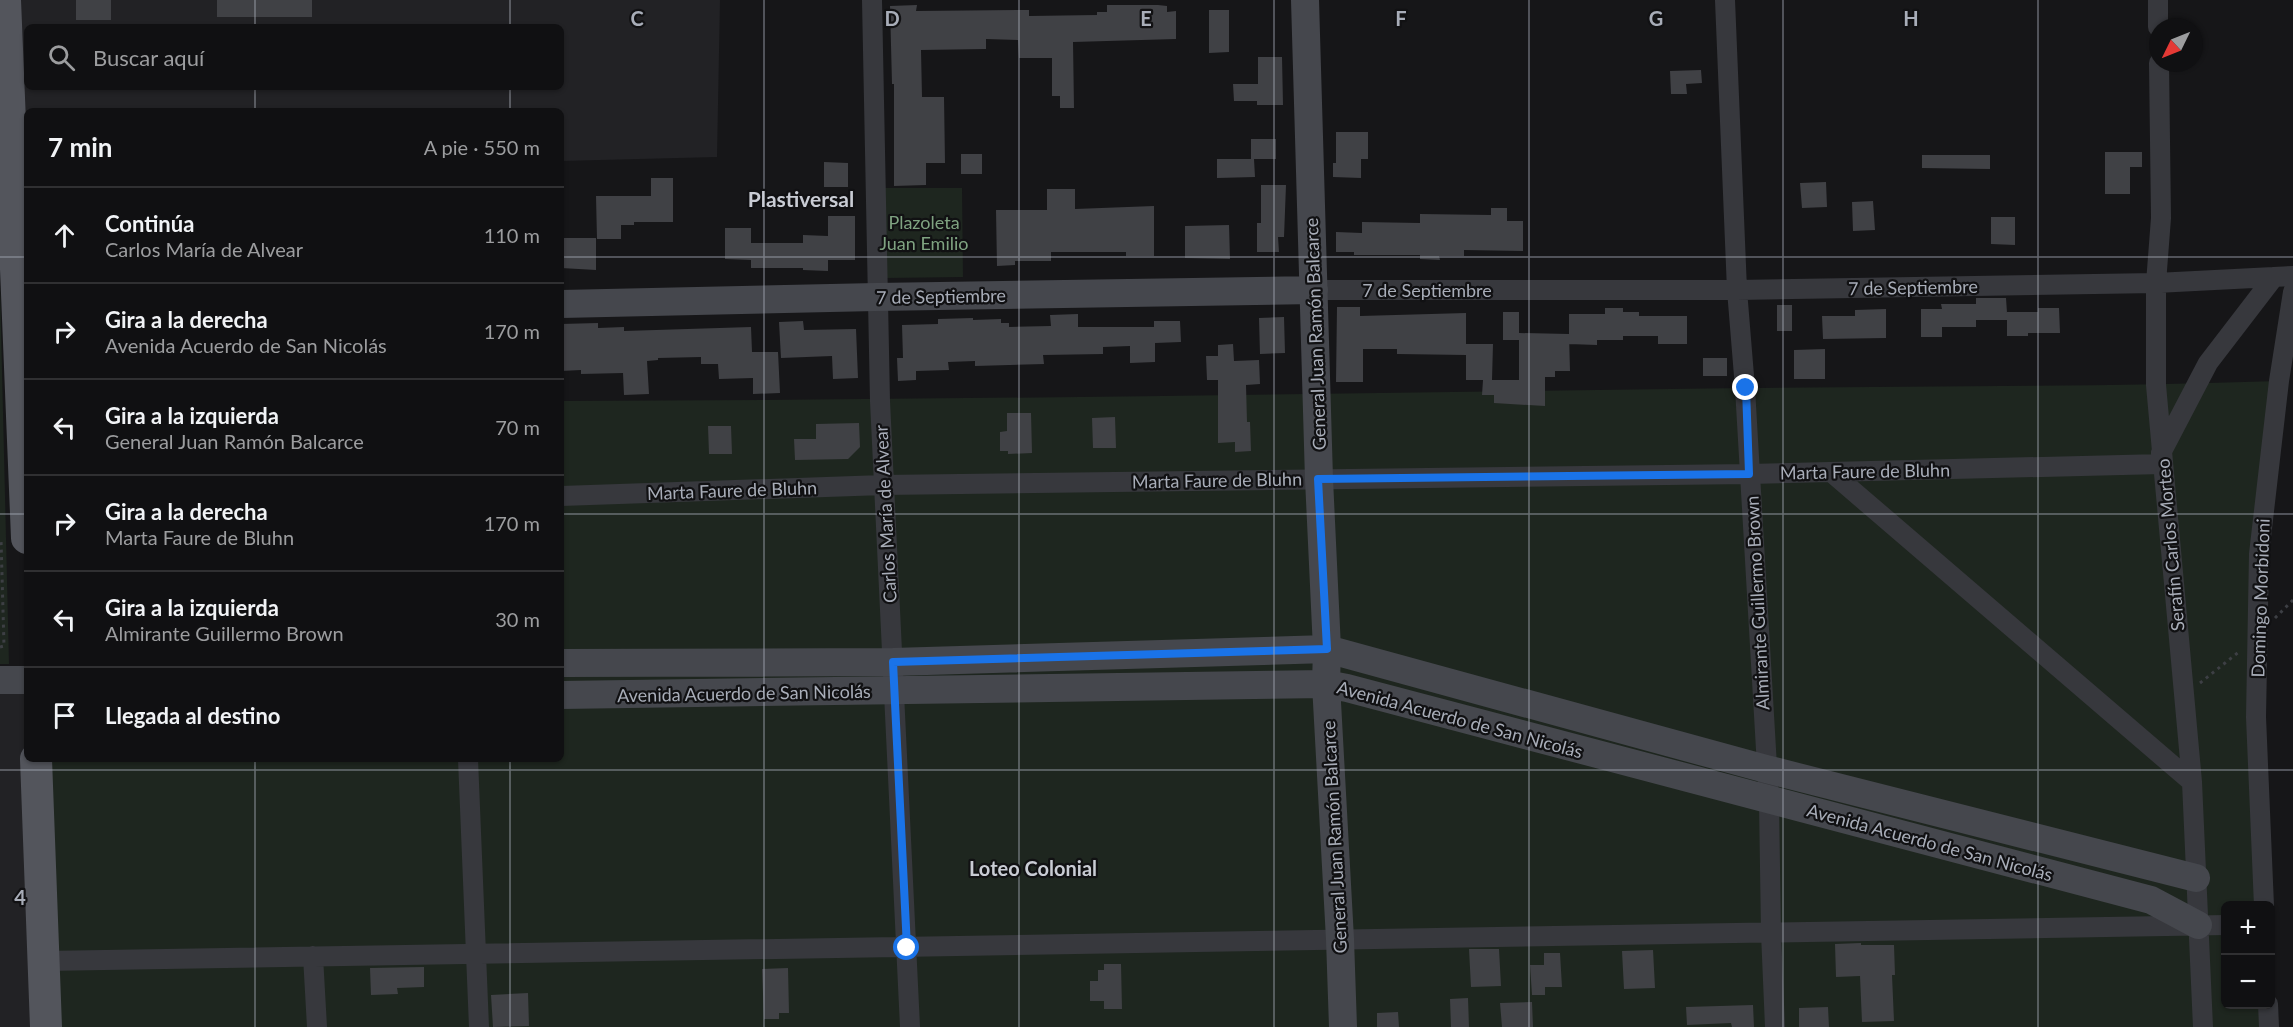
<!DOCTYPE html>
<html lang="es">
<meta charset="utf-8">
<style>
:root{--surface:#101012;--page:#1e1e20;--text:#f1f3f6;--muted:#9c9d9f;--line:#303032}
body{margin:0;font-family:Lato,sans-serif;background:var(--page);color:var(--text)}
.controls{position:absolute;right:18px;bottom:18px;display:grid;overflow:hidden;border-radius:9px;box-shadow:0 2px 4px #0004}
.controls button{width:54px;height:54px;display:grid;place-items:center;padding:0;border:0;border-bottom:2px solid var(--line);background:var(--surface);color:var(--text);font:30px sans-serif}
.compass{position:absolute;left:2149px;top:18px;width:54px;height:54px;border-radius:50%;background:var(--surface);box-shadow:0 2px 4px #0004;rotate:227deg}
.stop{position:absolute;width:18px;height:18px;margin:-14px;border:4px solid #1a73e8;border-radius:50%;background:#fff}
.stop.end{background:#1a73e8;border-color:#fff;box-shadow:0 2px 6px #0008}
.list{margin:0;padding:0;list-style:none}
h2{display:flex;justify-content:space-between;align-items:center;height:78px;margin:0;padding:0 24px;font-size:26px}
h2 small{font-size:20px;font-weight:400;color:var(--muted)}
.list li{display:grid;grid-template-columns:39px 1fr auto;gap:18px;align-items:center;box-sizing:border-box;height:96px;padding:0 24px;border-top:2px solid var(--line)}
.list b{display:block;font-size:22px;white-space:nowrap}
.list p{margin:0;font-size:20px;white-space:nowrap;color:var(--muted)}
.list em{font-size:20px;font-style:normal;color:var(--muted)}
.icon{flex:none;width:33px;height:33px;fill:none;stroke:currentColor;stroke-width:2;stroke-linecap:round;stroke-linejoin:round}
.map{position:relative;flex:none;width:2293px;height:1027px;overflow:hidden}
.search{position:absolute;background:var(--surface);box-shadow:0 2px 4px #0004;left:24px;top:24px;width:540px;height:66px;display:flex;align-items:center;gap:15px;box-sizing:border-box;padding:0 21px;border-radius:9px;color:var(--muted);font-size:22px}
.panel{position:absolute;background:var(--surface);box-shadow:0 2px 4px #0004;left:24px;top:108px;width:540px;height:654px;border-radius:9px}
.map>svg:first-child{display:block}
.built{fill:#222225;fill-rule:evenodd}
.green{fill:#1e261f}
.building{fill:#404145}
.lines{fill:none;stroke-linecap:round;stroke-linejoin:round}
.path{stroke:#3d3f44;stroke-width:3;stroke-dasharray:3 4.5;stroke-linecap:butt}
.street{stroke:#37383d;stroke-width:20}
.secondary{stroke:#45474d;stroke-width:28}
.primary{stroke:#53555c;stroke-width:32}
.route{stroke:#1a73e8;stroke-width:8}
.grid{fill:none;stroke:#a8adb8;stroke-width:1.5;stroke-opacity:0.55}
.labels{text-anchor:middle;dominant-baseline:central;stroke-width:4.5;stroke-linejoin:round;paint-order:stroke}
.park-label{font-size:18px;fill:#7fa381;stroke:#111113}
.street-label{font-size:18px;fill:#a8adb8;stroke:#111113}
.neighbourhood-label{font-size:20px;font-weight:bold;fill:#c9ccd4;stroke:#111113}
.quarter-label{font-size:21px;font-weight:bold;fill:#c9ccd4;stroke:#111113}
.grid-label{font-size:20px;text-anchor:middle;font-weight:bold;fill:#a8adb8;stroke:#111113;stroke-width:4.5;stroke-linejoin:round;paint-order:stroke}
</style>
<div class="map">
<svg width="2293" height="1027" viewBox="0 0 2293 1027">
<rect width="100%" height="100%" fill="#161618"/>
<path class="built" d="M5,0H720L717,157L561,161V111H27V174ZM27,27H561V87H27Z
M0,680H27V759L46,1027H0Z"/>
<path class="green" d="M885,188H962L963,277L886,278Z
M0,286L9,664H0Z
M2279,381L2259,555L2264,905L2226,906V1004L2268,1005L2269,1027H46L36,759H561V401C955,400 1349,393 1744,388C1922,386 2101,387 2279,381Z"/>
<path class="building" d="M76,0H111V20H76Z
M217,0H312V17H217Z
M917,5L916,11L1029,10V16L1097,15V12H1107V5H1158L1167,6V12L1176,11V39L1073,42L1074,108H1060V96H1052V58H1019L1018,40L986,39V49L921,50L922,97H944L945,163H926V185L894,186V84H892L890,6Z
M1209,10H1229V52L1209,53Z
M1258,57H1282L1283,105H1257V101H1234L1233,84H1258Z
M1701,70L1702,83L1686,84L1687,94H1671L1670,71Z
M1336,132H1368V159H1361V178L1333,177V163H1336Z
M1251,139H1276V159H1254L1255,177L1217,178V159H1251Z
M2105,152H2142V167H2130V194H2105Z
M961,154H982V174H961Z
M1922,155H1990V169L1922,168Z
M824,162L848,163V187H824Z
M651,178H673V222H634V225H621V239H597L596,196H651Z
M1826,182L1827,207L1802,208L1800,183Z
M1261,185H1286L1284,237H1278L1279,252H1257V223H1261Z
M1047,189H1075V209L1154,206V256H1126V252H1051V261H1015V265L997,266L996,210H1047Z
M1873,201L1875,230L1853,231L1852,202Z
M1491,208H1507V221H1523V251L1464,250V256H1439L1440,260L1420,259V255H1354V252H1336V232L1362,233V222L1420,223V214L1491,215Z
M828,216H855V260H828V271L803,270V268H751V260L725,259V228H751V243H803V235L828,236Z
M1991,217H2015V245L1991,244Z
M1229,225L1230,259L1185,258V226Z
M561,238H596V270L561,268Z
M1976,298H2006L2007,313V312H2038V308H2059L2060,333H2028V336H2007V320H1976V327H1942V337H1921V309H1942L1941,304H1976Z
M1777,305H1792V331H1777Z
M1337,307H1360V316L1466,313V355L1397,354V349H1363V382H1336Z
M1605,308H1623V312H1639V316H1687V344H1658V336H1623V340H1597V345L1569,344V314H1605Z
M1886,309V338L1823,339L1822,316H1855V310Z
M1503,312H1519V333L1569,334L1570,371H1555V377H1545V406L1494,403V395H1482L1483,380H1466V344H1493L1492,380H1519V340H1503Z
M1078,314V327H1154V321H1180L1181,342L1155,343V362L1130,363V346L1103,347V354L1043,355L1044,364L975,366V361L948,362L949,370L916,371V380L898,381L897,358H903L902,325L938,324V319L973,318V320L1001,319V323H1009V327L1051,326L1050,315Z
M1284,317L1285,353L1260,354L1259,318Z
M803,321L804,330L856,329L858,378L833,379L832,356L781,358L779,322Z
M598,323V328L624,327V331L751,327L752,352H778L780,393L753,394V378L719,379L718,364H701V357L658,358V360L647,361L649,394L624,395L623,373L581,374V370L561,371V324Z
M1233,344L1234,361L1259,360L1260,384L1246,385L1247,422H1250L1251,451L1235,452V442L1218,443V380H1207L1206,356H1218V345Z
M1825,349V379H1794V350Z
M1703,358H1727V376H1703Z
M1007,413H1031L1032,453L1008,454V451H1000V432L1007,431Z
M1115,417L1116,448H1093L1092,418Z
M859,423L860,447L848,459L795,460L794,439H816V424Z
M708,426H731L732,454H709Z
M1861,943V945H1894L1895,975H1892L1894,1021L1862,1022L1860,976L1836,977L1835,944Z
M1469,949H1499L1501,986L1471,987Z
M1653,950L1655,988L1624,989L1622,951Z
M1544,953H1560L1562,987H1545V995H1532L1530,965H1544Z
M1104,964H1121L1122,1009H1104V1001H1090V981H1098V970H1104Z
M424,967V987L397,988L398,994L371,995L370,968Z
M788,968L789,1013H779V1019H764L762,969Z
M528,993L529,1026L493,1027L491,995Z
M1468,998L1469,1027H1451L1450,999Z
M1532,1002L1533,1027H1502L1500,1003Z
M1753,1005L1754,1027H1732L1731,1023L1687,1025L1686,1007Z
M1828,1007L1829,1027H1799V1008Z
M1398,1012L1399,1027H1377V1013Z"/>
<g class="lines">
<path class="path" d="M2275,618L2293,600
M0,647L4,646L1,539
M2200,683L2240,651"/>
<path class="street" d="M872,0L880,401L910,1027
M1725,0L1737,290L1745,388L1769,801L1771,933L1775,1027
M2158,0V27
M2159,63L2161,218L2156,283V385L2192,782L2203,1027
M1314,290H1737L2156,283L2293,276
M2161,453L2208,363L2274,277
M1831,472L2192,782
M561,496L883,485L1749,474L2162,464
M468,759L479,1027
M2264,906L2256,717L2259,554L2279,381L2293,292
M313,956L317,1027
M44,961L2226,925
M2268,1004L2269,1027"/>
<path class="secondary" d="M1305,0L1319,479L1327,649L1326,684L1340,939L1343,1027
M561,304L876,297L1314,290
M561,663L893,662L1327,649L1766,769L2196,878
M0,680H27
M561,695L1326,684L1347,688L2151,900L2198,925"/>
<path class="primary" d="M5,0L27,538
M36,759L46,1027"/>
</g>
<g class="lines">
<path class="route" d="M907,948L893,662L1327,649L1318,479L1749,474L1746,388"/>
</g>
<path class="grid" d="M255,0V27M510,0V27M764,0V1027M1019,0V1027M1274,0V1027M1529,0V1027M1783,0V1027M2038,0V1027M255,87V111M510,87V111M0,257H27M561,257H2293M0,514H27M561,514H2293M255,759V1027M510,759V1027M0,770H2293"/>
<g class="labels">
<g class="park-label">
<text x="924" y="222">Plazoleta<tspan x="924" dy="21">Juan Emilio</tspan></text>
</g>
<g class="street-label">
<text transform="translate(1913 287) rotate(-1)">7 de Septiembre</text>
<text x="1427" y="290">7 de Septiembre</text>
<text transform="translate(941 296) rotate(-1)">7 de Septiembre</text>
<text transform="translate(1315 334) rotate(-92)">General Juan Ramón Balcarce</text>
<text transform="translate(1865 471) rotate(-1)">Marta Faure de Bluhn</text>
<text transform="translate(1217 480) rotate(-1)">Marta Faure de Bluhn</text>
<text transform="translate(732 490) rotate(-2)">Marta Faure de Bluhn</text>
<text transform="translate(885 514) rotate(-93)">Carlos María de Alvear</text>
<text transform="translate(2170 545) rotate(-95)">Serafín Carlos Morteo</text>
<text transform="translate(2260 598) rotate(-88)">Domingo Morbidoni</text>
<text transform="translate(1757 603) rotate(-93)">Almirante Guillermo Brown</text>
<text transform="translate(744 693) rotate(-1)">Avenida Acuerdo de San Nicolás</text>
<text transform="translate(1460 719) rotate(15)">Avenida Acuerdo de San Nicolás</text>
<text transform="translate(1334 837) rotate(-93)">General Juan Ramón Balcarce</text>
<text transform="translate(1930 842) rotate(15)">Avenida Acuerdo de San Nicolás</text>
</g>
<g class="neighbourhood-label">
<text x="1033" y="868">Loteo Colonial</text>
</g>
<g class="quarter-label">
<text x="801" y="198">Plastiversal</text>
</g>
</g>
<g class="grid-label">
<text x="637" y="26">C</text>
<text x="892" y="26">D</text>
<text x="1146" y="26">E</text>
<text x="1401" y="26">F</text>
<text x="1656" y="26">G</text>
<text x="1911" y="26">H</text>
<text x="20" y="905">4</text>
</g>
</svg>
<div class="controls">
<button>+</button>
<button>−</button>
</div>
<svg class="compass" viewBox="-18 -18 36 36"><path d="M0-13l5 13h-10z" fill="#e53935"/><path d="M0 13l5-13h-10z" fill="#9c9d9f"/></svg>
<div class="stop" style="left:907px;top:948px"></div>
<div class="stop end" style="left:1746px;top:388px"></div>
<div class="search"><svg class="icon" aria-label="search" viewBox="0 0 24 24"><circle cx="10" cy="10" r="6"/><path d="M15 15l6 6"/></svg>Buscar aquí</div>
<section class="panel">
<h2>7 min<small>A pie · 550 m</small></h2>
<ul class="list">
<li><svg class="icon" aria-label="ahead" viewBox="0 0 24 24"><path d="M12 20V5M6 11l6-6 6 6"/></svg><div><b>Continúa</b><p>Carlos María de Alvear</p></div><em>110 m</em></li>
<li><svg class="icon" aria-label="right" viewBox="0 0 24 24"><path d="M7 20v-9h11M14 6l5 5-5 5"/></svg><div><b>Gira a la derecha</b><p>Avenida Acuerdo de San Nicolás</p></div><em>170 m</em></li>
<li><svg class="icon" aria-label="left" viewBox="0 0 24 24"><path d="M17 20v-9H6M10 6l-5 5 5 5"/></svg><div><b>Gira a la izquierda</b><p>General Juan Ramón Balcarce</p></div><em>70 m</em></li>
<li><svg class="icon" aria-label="right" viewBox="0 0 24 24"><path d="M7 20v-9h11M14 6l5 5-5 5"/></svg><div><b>Gira a la derecha</b><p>Marta Faure de Bluhn</p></div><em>170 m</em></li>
<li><svg class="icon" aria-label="left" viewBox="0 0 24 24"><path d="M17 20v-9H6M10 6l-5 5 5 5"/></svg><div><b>Gira a la izquierda</b><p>Almirante Guillermo Brown</p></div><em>30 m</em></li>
<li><svg class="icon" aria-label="arrive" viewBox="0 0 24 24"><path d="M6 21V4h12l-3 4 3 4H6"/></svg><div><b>Llegada al destino</b></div></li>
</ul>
</section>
</div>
